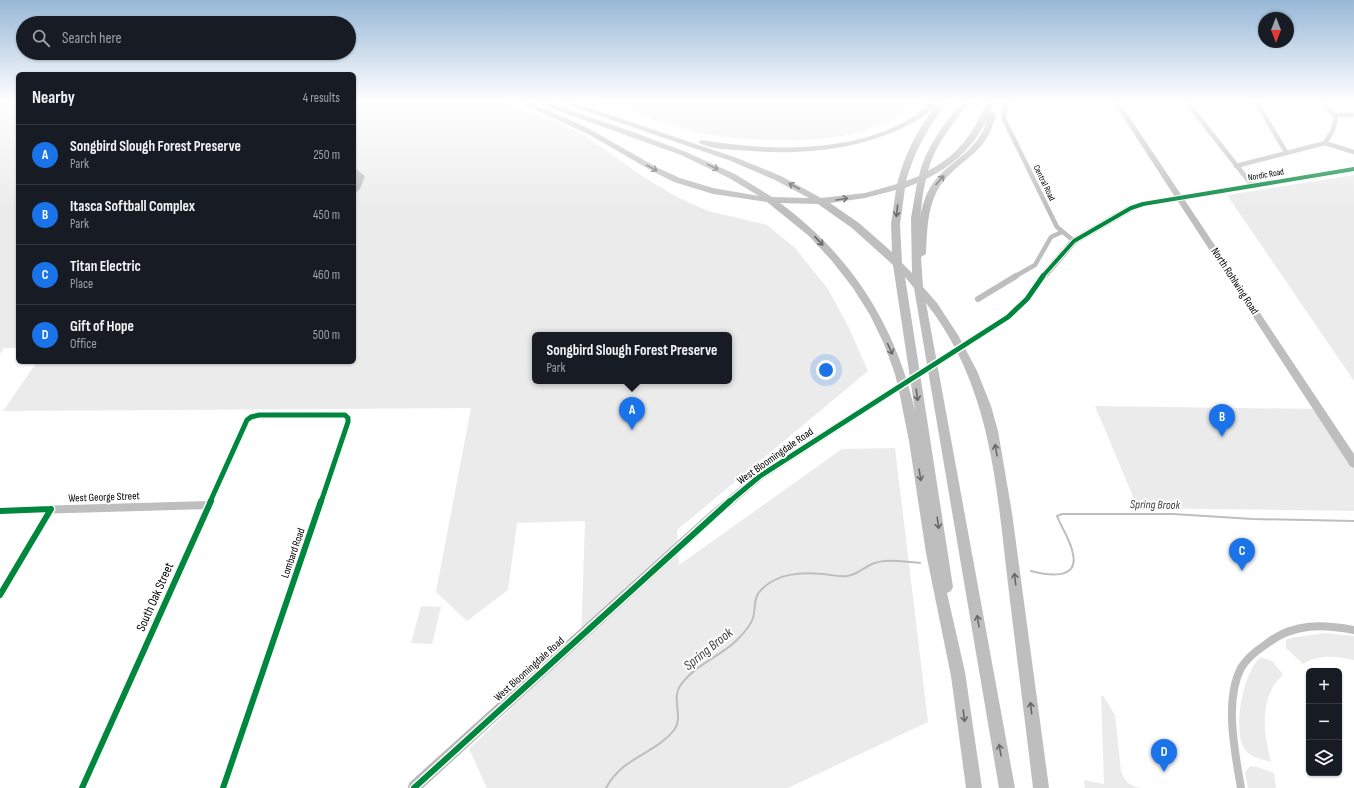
<!DOCTYPE html>
<meta charset="utf-8">
<style>
:root{--surface:#171b24;--page:#20242c;--text:#f1f3f6;--muted:#9ea1a6;--line:#363941;--accent:#1a73e8}
body{margin:0;font-family:"Sofia Sans Condensed",sans-serif;background:var(--page);color:var(--text)}
.controls{position:absolute;right:12px;bottom:12px;display:grid;overflow:hidden;border-radius:6px;box-shadow:0 1px 3px #0004}
.controls button{width:36px;height:36px;display:grid;place-items:center;padding:0;border:0;border-bottom:1px solid var(--line);background:var(--surface);color:var(--text);font:20px sans-serif}
.compass{position:absolute;left:1258px;top:12px;width:36px;height:36px;border-radius:50%;background:var(--surface);box-shadow:0 1px 3px #0004;rotate:180deg}
.you{position:absolute;left:826px;top:370px;width:14px;height:14px;margin:-10px;border:3px solid #fff;border-radius:50%;background:#1a73e8;box-shadow:0 0 0 6px #1a73e833}
.badge{display:grid;place-items:center;width:26px;height:26px;border-radius:50%;background:var(--accent);color:#fff;font-size:13px;font-weight:700}
.pin{position:absolute;translate:-50% -33px;filter:drop-shadow(0 1px 2px #0008)}
.pin::after{content:'';position:absolute;top:21px;width:14px;height:12px;background:inherit;clip-path:polygon(0 0,100% 0,50% 100%)}
.popup{position:absolute;left:532px;top:332px;width:200px;height:52px;box-sizing:border-box;display:grid;place-content:center;border-radius:6px;background:var(--surface);filter:drop-shadow(0 1px 3px #0005);font-size:13px;white-space:nowrap;color:var(--muted)}
.popup b{font-size:15px;color:var(--text)}
.popup::after{content:'';position:absolute;left:50%;top:100%;margin-left:-8px;border:8px solid transparent;border-top-color:var(--surface)}
.list{margin:0;padding:0;list-style:none}
h2{display:flex;justify-content:space-between;align-items:center;height:52px;margin:0;padding:0 16px;font-size:17px}
h2 small{font-size:13px;font-weight:400;color:var(--muted)}
.list li{display:grid;grid-template-columns:26px 1fr auto;gap:12px;align-items:center;box-sizing:border-box;height:60px;padding:0 16px;border-top:1px solid var(--line)}
.list b{display:block;font-size:15px;white-space:nowrap}
.list p{margin:0;font-size:13px;white-space:nowrap;color:var(--muted)}
.list em{font-size:13px;font-style:normal;color:var(--muted)}
.icon{flex:none;width:22px;height:22px;fill:none;stroke:currentColor;stroke-width:2;stroke-linecap:round;stroke-linejoin:round}
.map{position:relative;flex:none;width:1354px;height:788px;overflow:hidden}
.search{position:absolute;background:var(--surface);box-shadow:0 1px 3px #0004;left:16px;top:16px;width:340px;height:44px;display:flex;align-items:center;gap:10px;box-sizing:border-box;padding:0 14px;border-radius:22px;color:var(--muted);font-size:15px}
.panel{position:absolute;background:var(--surface);box-shadow:0 1px 3px #0004;left:16px;top:72px;width:340px;height:292px;border-radius:6px}
.map>svg:first-child{display:block}
.green{fill:#ebebeb;fill-rule:evenodd}
.water{fill:#bebebe}
.lines{fill:none;stroke-linecap:round;stroke-linejoin:round}
.stream{stroke:#bebebe;stroke-width:2}
.street-far2{stroke:#bebebe;stroke-width:4.5}
.street-far1{stroke:#bebebe;stroke-width:6}
.street{stroke:#bebebe;stroke-width:8}
.secondary{fill:#b8b8b8;fill-rule:evenodd}
.primary{fill:#bebebe;fill-rule:evenodd}
.highway{fill:#bebebe;fill-rule:evenodd}
.cycleway-far2-casing{stroke:#fff;stroke-width:6}
.cycleway-far1-casing{stroke:#fff;stroke-width:8}
.cycleway-casing{stroke:#fff;stroke-width:9}
.cycleway-far2{stroke:#00873e;stroke-width:4}
.cycleway-far1{stroke:#00873e;stroke-width:5}
.cycleway{stroke:#00873e;stroke-width:6}
.oneway{stroke:#686868}
.labels{text-anchor:middle;dominant-baseline:central;stroke-width:4;stroke-linejoin:round;paint-order:stroke}
.far-street-label{font-size:9px;fill:#000;stroke:#fff}
.street-label{font-size:11px;fill:#000;stroke:#fff}
.water-label{font-size:12px;font-style:italic;fill:#434343;stroke:#fff}
.near-street-label{font-size:13px;fill:#000;stroke:#fff}
.near-water-label{font-size:14px;font-style:italic;fill:#434343;stroke:#fff}
</style>
<div class="map">
<svg width="1354" height="788" viewBox="0 0 1354 788">
<rect width="100%" height="100%" fill="#fff"/>
<path class="green" d="M0,100H18V348H4L0,354Z
M354,100H495L558,123L579,133L595,143L645,178L679,198L708,211L767,225L795,248L828,289L849,328L868,371L677,530L679,565L842,449L895,448L928,722L788,788H487L469,749L581,641L585,521L517,523L508,590L467,621L436,592L471,408L3,411L37,362H354ZM535,335H729V381H535Z
M595,100H922C877,137 822,142 766,140C743,139 720,138 697,132C662,123 629,111 595,100Z
M1354,175V381L1227,195Z
M1095,406L1318,409L1354,465V511L1138,508Z
M421,606L441,607L432,644L411,643Z
M1325,633L1354,636V660C1337,656 1318,654 1303,664L1286,648V640L1290,638Z
M1261,657L1272,661L1283,674C1280,679 1275,682 1273,687C1260,709 1265,739 1271,762C1262,759 1252,758 1246,751C1231,733 1243,671 1261,657Z
M1101,695L1104,697L1115,715L1121,771C1125,782 1130,786 1141,788H1085L1084,780L1104,784Z
M1250,766L1257,767L1274,773L1276,788H1248L1245,772Z"/>
<path class="water" d="M356,169L365,176L360,189L354,194V170Z"/>
<g class="lines">
<path class="stream" d="M1031,571C1046,575 1079,581 1073,554C1071,541 1062,529 1057,516L1062,514H1173L1253,519L1354,521
M606,788C623,756 656,754 674,730C684,717 671,699 680,686C694,665 720,657 737,640C743,634 750,627 753,618C756,608 753,597 761,590C777,573 801,572 823,574C831,575 839,577 847,576C857,575 863,568 872,564C886,558 905,562 920,563"/>
<path class="street-far2" d="M1014,100L1005,107L1004,119L1057,227L1074,241
M1185,100L1252,185
M1255,100L1286,152
M1334,115H1354
M1325,143L1354,152
M1236,166L1325,143L1333,130L1336,118L1321,100
M1014,277L1035,265L1051,237L1062,232"/>
<path class="street-far1" d="M978,299L1016,276
M210,502L247,420L251,417L259,415H345L348,418V422L321,502"/>
<path class="street" d="M0,511L209,505
M0,595L51,509
M82,788L211,501
M223,788L321,501
M1241,788C1235,753 1224,701 1241,668C1247,658 1256,651 1265,645C1292,623 1321,624 1354,630"/>
<path class="secondary" d="M1354,167V171L1144,206L1134,210L1077,243L1044,281L1030,301L1011,319L763,479L721,515L423,788H408L409,783L713,509L757,473L1005,315L1024,297L1038,277L1071,239L1128,206L1143,202Z"/>
<path class="primary" d="M1112,100H1118L1354,454V468L1350,466Z"/>
<path class="highway" d="M514,100H525L586,127L658,168L680,178L713,188L759,196L729,178L681,155L528,100H540L636,133L686,152L735,174L772,197L809,198L775,180L731,161L554,100H566L737,158L781,176L821,198L865,193L897,184C904,156 917,129 936,106C929,111 922,118 914,122C861,151 798,156 739,150C730,150 704,148 698,142L702,140C766,151 853,154 911,118C918,113 925,107 932,101H935L939,103L941,100H949C928,128 916,147 906,181L919,176C926,146 945,123 964,100H972C954,123 936,142 928,171C961,153 973,133 988,100H996L990,112H995C996,116 995,120 993,124C984,156 951,164 937,191C927,210 927,233 926,254L921,257L923,287L937,303L958,335L977,371L991,406L998,431L1012,513L1049,788H1033C1025,720 1016,652 1008,584C996,483 991,386 926,303L1015,788H999L914,288L905,277L953,587L951,591L947,593L965,672L982,788H966L951,676L926,553L909,441L900,396L895,374L884,344L870,315L853,288L832,261L809,236L767,202L713,194L674,182L652,171L590,135ZM987,120C978,152 951,159 933,183C926,193 922,206 920,218L923,193L926,179C954,165 973,147 987,120ZM917,183L911,218L912,273L902,263L900,224L905,188ZM896,190L891,224L892,252L859,223L830,203L865,198ZM780,203L818,204L852,228L893,265L915,411C896,326 851,255 780,203Z"/>
<g class="cycleway-far2-casing">
<path id="cycleway-far2" d="M1042,277L1074,241L1131,208L1143,204L1354,169"/>
</g>
<g class="cycleway-far1-casing">
<path id="cycleway-far1" d="M210,502L247,420L251,417L259,415H345L348,418V422L321,502
M729,502L760,476L1008,317L1027,299L1043,276"/>
</g>
<g class="cycleway-casing">
<path id="cycleway" d="M0,511L51,509
M0,595L51,509
M82,788L211,501
M223,788L321,501
M414,788L730,501"/>
</g>
<use href="#cycleway-far2" class="cycleway-far2"/>
<use href="#cycleway-far1" class="cycleway-far1"/>
<use href="#cycleway" class="cycleway"/>
</g>
<defs><path id="oneway-shaft" d="M-6 0H5M1.5-3L5.5 0L1.5 3" fill="none" stroke-width="1.6" stroke-linecap="round" stroke-linejoin="round"/></defs>
<g class="oneway">
<use href="#oneway-shaft" transform="translate(713 167) rotate(26)"/>
<use href="#oneway-shaft" transform="translate(652 168) rotate(27)"/>
<use href="#oneway-shaft" transform="translate(940 180) rotate(-48)"/>
<use href="#oneway-shaft" transform="translate(794 186) rotate(-152)"/>
<use href="#oneway-shaft" transform="translate(842 199) rotate(-9)"/>
<use href="#oneway-shaft" transform="translate(897 211) rotate(96)"/>
<use href="#oneway-shaft" transform="translate(819 241) rotate(47)"/>
<use href="#oneway-shaft" transform="translate(890 349) rotate(66)"/>
<use href="#oneway-shaft" transform="translate(917 395) rotate(82)"/>
<use href="#oneway-shaft" transform="translate(996 450) rotate(-100)"/>
<use href="#oneway-shaft" transform="translate(920 475) rotate(81)"/>
<use href="#oneway-shaft" transform="translate(938 523) rotate(82)"/>
<use href="#oneway-shaft" transform="translate(1015 579) rotate(-97)"/>
<use href="#oneway-shaft" transform="translate(978 621) rotate(-100)"/>
<use href="#oneway-shaft" transform="translate(1031 708) rotate(-97)"/>
<use href="#oneway-shaft" transform="translate(964 716) rotate(82)"/>
<use href="#oneway-shaft" transform="translate(1000 750) rotate(-100)"/>
</g>
<linearGradient id="sky" x2="0" y2="1"><stop stop-color="#97b8d7"/><stop offset="0.48" stop-color="#fff"/><stop offset="1" stop-color="#fff" stop-opacity="0"/></linearGradient>
<rect width="1354" height="210" fill="url(#sky)"/>
<g class="labels">
<g class="far-street-label">
<text transform="translate(1266 175) rotate(-10)">Nordic Road</text>
<text transform="translate(1044 183) rotate(64)">Central Road</text>
</g>
<g class="street-label">
<text transform="translate(1235 281) rotate(57)">North Rohlwing Road</text>
<text transform="translate(775 456) rotate(-35)">West Bloomingdale Road</text>
<text transform="translate(104 497) rotate(-2)">West George Street</text>
<text transform="translate(293 553) rotate(-71)">Lombard Road</text>
<text transform="translate(529 669) rotate(-42)">West Bloomingdale Road</text>
</g>
<g class="water-label">
<text transform="translate(1155 505) rotate(1)">Spring Brook</text>
</g>
<g class="near-street-label">
<text transform="translate(155 597) rotate(-66)">South Oak Street</text>
</g>
<g class="near-water-label">
<text transform="translate(708 649) rotate(-39)">Spring Brook</text>
</g>
</g>
</svg>
<div class="controls">
<button>+</button>
<button>−</button>
<button><svg class="icon" aria-label="layers" viewBox="0 0 24 24"><path d="M12 4l9 5-9 5-9-5zM3 14l9 5 9-5"/></svg></button>
</div>
<svg class="compass" viewBox="-18 -18 36 36"><path d="M0-13l5 13h-10z" fill="#e53935"/><path d="M0 13l5-13h-10z" fill="#9ea1a6"/></svg>
<div class="you"></div>
<div class="pin badge" style="left:632px;top:430px">A</div>
<div class="popup"><b>Songbird Slough Forest Preserve</b>Park</div>
<div class="pin badge" style="left:1222px;top:437px">B</div>
<div class="pin badge" style="left:1242px;top:571px">C</div>
<div class="pin badge" style="left:1164px;top:772px">D</div>
<div class="search"><svg class="icon" aria-label="search" viewBox="0 0 24 24"><circle cx="10" cy="10" r="6"/><path d="M15 15l6 6"/></svg>Search here</div>
<section class="panel">
<h2>Nearby<small>4 results</small></h2>
<ul class="list">
<li><span class="badge">A</span><div><b>Songbird Slough Forest Preserve</b><p>Park</p></div><em>250 m</em></li>
<li><span class="badge">B</span><div><b>Itasca Softball Complex</b><p>Park</p></div><em>450 m</em></li>
<li><span class="badge">C</span><div><b>Titan Electric</b><p>Place</p></div><em>460 m</em></li>
<li><span class="badge">D</span><div><b>Gift of Hope</b><p>Office</p></div><em>500 m</em></li>
</ul>
</section>
</div>
